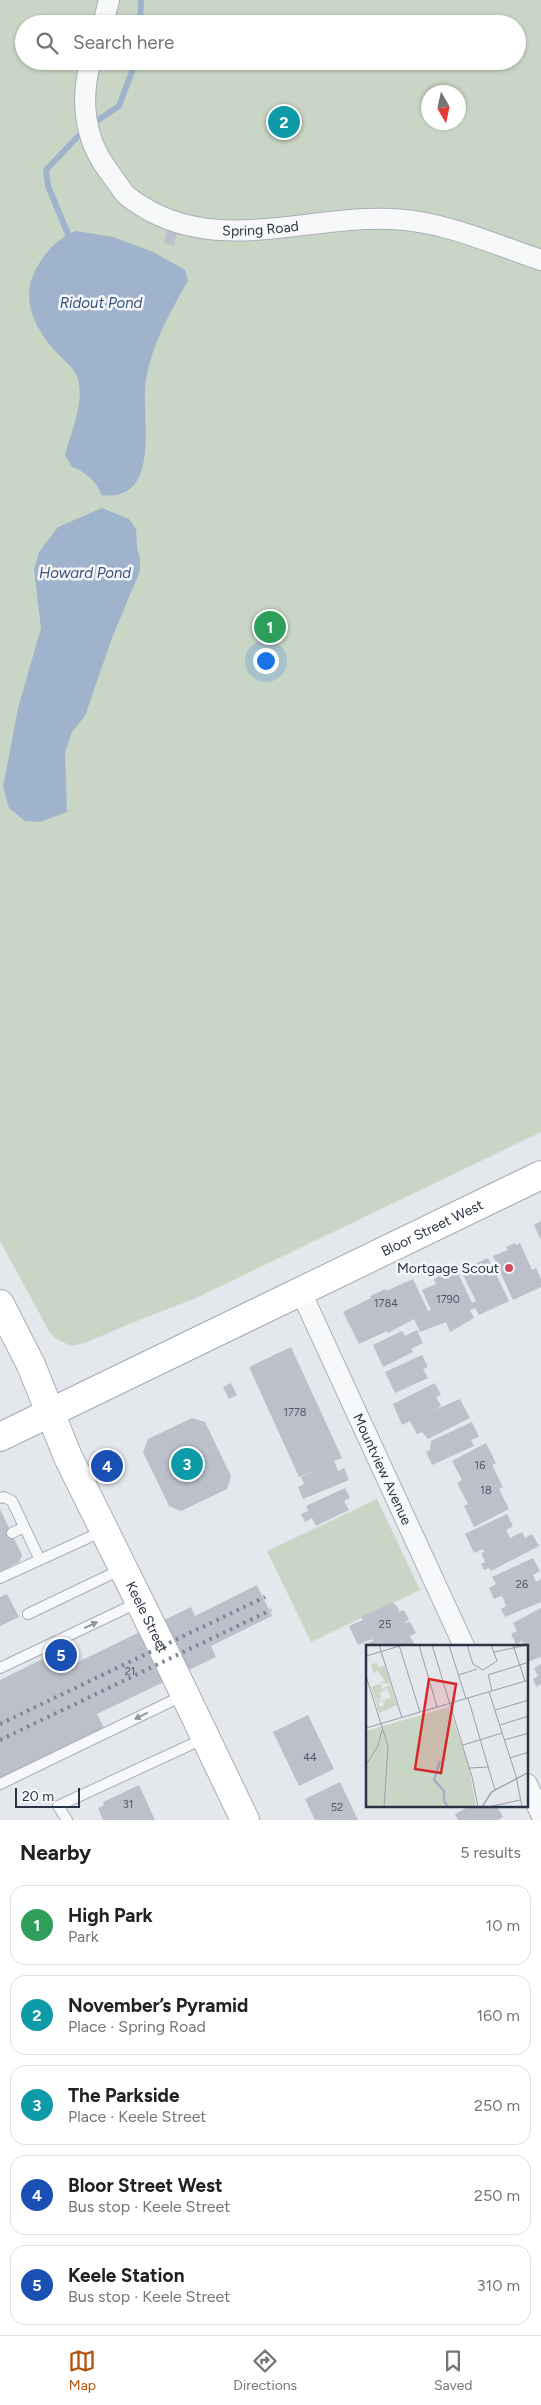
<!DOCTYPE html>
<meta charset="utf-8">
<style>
:root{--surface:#fff;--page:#f6f6f6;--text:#202124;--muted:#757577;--line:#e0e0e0;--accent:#b45309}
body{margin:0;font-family:Figtree,sans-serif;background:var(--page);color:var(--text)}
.compass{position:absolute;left:421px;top:85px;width:45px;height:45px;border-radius:50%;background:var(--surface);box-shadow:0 1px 4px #0004;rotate:171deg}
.scale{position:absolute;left:15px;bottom:12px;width:65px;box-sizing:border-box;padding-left:5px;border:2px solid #2b3445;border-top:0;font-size:14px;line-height:18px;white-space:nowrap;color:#2b3445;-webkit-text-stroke:4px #f4f6f9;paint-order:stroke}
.you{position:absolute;left:265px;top:660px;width:18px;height:18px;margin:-12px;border:4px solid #fff;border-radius:50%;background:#1a73e8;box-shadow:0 0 0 8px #1a73e833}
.badge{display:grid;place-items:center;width:32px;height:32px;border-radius:50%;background:var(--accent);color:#fff;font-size:16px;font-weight:700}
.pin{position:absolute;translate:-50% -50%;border:2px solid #fff;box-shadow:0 1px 5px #0006}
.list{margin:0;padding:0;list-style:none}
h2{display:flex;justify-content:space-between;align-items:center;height:65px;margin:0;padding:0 20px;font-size:21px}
h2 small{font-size:16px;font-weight:400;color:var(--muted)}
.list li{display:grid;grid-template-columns:32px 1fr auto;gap:15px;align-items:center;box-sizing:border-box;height:80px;margin:0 10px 10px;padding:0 10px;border:1px solid var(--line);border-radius:15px}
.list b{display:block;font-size:19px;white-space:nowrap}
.list p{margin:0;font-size:16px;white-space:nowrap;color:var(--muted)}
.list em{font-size:16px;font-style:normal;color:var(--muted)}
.icon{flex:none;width:28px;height:28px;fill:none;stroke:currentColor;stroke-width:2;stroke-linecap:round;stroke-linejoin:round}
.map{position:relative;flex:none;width:541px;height:1820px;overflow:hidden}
.search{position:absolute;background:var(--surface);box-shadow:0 1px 4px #0004;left:15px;right:15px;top:15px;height:55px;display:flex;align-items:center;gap:12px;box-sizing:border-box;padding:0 18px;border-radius:28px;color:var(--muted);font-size:19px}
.sheet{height:515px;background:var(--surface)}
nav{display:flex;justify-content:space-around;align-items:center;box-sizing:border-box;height:70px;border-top:1px solid var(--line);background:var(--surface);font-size:14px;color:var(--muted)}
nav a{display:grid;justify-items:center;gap:2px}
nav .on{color:var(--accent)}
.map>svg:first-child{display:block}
.green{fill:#c9d6c5;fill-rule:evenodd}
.water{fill:#9fb4cc}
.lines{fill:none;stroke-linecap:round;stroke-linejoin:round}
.stream{stroke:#9fb4cc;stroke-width:6}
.building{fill:#bbc0ca}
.lane-casing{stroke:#a9aeb7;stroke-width:12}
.street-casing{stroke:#a9aeb7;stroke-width:22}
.secondary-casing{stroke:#a9aeb7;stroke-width:30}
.primary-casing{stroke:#a3abb8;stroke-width:30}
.lane{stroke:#f7f8fa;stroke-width:10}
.street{stroke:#f7f8fa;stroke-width:20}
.secondary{stroke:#fff;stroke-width:28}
.primary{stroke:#fff;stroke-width:28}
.rail{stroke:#7d8696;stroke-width:4;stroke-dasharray:2.5 5;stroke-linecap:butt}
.oneway{fill:#9196a0}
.poi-dot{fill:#d1495b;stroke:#f4f6f9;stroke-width:2}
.labels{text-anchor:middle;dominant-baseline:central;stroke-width:5;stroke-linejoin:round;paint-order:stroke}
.number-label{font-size:11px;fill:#4f5766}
.street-label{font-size:14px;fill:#2b3445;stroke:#f4f6f9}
.poi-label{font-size:14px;fill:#2b3445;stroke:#f4f6f9;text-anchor:end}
.water-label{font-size:15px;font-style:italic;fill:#34527a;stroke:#f4f6f9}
.inset-river{fill:none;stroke:#9fb4cc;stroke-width:2.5}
.inset-road{fill:none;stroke:#9a9fa9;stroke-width:1}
.view{fill:#d62828;fill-opacity:0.15;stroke:#d62828;stroke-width:2.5}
.inset-edge{fill:none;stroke:#2b3445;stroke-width:2.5}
</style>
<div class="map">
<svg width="541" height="1820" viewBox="0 0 541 1820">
<rect width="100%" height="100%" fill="#e4e7ec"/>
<path class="green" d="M0,0H541V1132L196,1298L129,1324L85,1343L71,1346L55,1338L49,1331L0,1241ZM24,24H517V61H24ZM428,92H458V122H428Z
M377,1499L420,1590L311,1642L267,1551Z"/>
<path class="water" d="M76,231L113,237L153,252L185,270L188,281C170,312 152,344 146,380C140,414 164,503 101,495C99,483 83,470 72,467L65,455C71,431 86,400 77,376C74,368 63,359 57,353C34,328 19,298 37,267C46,251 59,237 76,231Z
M102,508L129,519L136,529L137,547L140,558V571L112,638L85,716L72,732L65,752L67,812L40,822L25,821L9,808L3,787L18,708L41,628L34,570L39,552L58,527Z"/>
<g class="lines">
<path class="stream" d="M140,24L141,0
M68,234L48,186L46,170L85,129L119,106L136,61"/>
</g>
<path class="building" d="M167,229L177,231L174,246L164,243Z
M541,1221V1240L534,1225Z
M515,1243L516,1245L520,1243L532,1270L536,1268L541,1279V1287L513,1300L493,1256L508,1250L506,1247Z
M488,1258L509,1301L479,1315L475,1308L470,1310L474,1318L450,1332L446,1322L420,1332L414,1319L388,1333L387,1331L359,1344L343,1312L371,1298L370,1296L385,1289L386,1291L413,1279L428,1311L431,1310L422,1290L436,1284L434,1279L443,1274L445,1279L458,1273L472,1303L476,1301L462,1273L465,1271L464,1269Z
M417,1330L423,1343L411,1349L413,1352L383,1367L373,1345L402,1331L405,1336Z
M291,1347L342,1458L334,1461L338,1471L344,1468L349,1480L303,1499L298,1487L304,1484L301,1477L318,1469L299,1477L249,1367Z
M422,1355L428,1367L423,1369L428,1378L395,1393L385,1372Z
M231,1383L237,1395L229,1399L223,1387Z
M435,1383L441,1395L436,1397L441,1406L434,1410L460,1399L470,1418L428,1439L422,1432L417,1434L410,1421L402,1425L393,1404Z
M192,1418L205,1422L231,1476L227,1489L181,1511L169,1506L143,1452L148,1439Z
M472,1422L479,1437L471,1440L474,1446L432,1465L426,1452L430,1450L431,1441Z
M486,1443L496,1463L492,1465L503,1487L499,1489L509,1509L474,1527L464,1506L468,1504L457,1483L462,1480L452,1461Z
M345,1488L350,1498L344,1501L349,1510L316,1526L312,1518L305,1522L301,1514L308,1511L306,1506Z
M0,1509L22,1555L19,1562L0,1572Z
M507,1514L513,1526L506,1530L510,1538L522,1532L525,1538L532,1534L539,1546L491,1571L489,1568L484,1570L481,1564L485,1562L481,1553L484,1552L483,1549L474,1553L465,1534Z
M533,1558L540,1571L533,1575L536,1582L541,1579V1602L505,1617L501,1609L506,1606L503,1598L501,1596L494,1599L489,1588L496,1584L492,1577Z
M257,1585L272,1616L211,1646L216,1657L97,1714L104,1728L0,1778V1680L65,1648L74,1664L191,1607L195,1616Z
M7,1594L19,1617L0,1626V1597Z
M393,1602L399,1609L398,1612L404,1610L409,1620L404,1623L410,1622L416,1633L410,1636L415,1646H366L365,1644L373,1641L372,1639L358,1645L349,1626L363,1620L361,1617Z
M541,1608V1657L527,1662V1646H524L522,1641L516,1644L511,1634L517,1631L513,1623Z
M541,1664V1684L536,1687L533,1679L538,1676L534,1668Z
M308,1715L334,1769L299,1786L273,1732Z
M340,1782L358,1820H315L305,1799Z
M139,1785L155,1820H103L98,1808L104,1805L103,1802Z
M470,1806H497L503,1817L498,1820H458L455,1814Z"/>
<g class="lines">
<g class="lane-casing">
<path id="lane" d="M0,1498L4,1497L12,1501L40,1560
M12,1533L24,1527
M0,1578L103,1531
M28,1614L122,1569
M0,1668L139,1602
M0,1784L184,1695
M67,1820L58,1806L205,1738"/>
</g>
<g class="street-casing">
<g id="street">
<path d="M103,24L109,0"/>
<path id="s1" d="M91,61C80,98 84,138 107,169C113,177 119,186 125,194C132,201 142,206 150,211C226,252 311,215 392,219C444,221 493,244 541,260"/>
<path id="s2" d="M301,1292L464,1646"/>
<path d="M527,1784L541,1814"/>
</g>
</g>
<g class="secondary-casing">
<g id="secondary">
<path id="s3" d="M0,1304L31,1365L68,1457L162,1647L245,1820"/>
</g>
</g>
<g class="primary-casing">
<g id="primary">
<path id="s4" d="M0,1437L541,1175"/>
</g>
</g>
<use href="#lane" class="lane"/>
<use href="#street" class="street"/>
<use href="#secondary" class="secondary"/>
<use href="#primary" class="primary"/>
<path class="rail" d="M0,1724L265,1597
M0,1740L271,1610"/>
</g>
<defs><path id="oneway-solid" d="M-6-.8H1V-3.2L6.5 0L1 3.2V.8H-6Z" transform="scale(1.25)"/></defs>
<g class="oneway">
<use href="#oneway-solid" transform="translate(91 1625) rotate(-25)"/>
<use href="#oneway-solid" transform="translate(141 1716) rotate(154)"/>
</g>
<circle class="poi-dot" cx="509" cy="1268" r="5"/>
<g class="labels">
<g class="number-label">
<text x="448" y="1299">1790</text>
<text x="386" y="1303">1784</text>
<text x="295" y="1412">1778</text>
<text x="480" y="1465">16</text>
<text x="486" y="1490">18</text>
<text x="522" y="1584">26</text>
<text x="385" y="1624">25</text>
<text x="130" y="1671">21</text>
<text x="310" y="1757">44</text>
<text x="128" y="1804">31</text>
<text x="337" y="1807">52</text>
</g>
<g class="street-label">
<text stroke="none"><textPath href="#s1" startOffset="288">Spring Road</textPath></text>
<text stroke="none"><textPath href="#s4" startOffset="480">Bloor Street West</textPath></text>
<text stroke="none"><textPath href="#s2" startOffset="195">Mountview Avenue</textPath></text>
<text stroke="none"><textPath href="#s3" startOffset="346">Keele Street</textPath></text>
</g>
<g class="poi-label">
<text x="499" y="1268">Mortgage Scout</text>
</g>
<g class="water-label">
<text x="101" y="303">Ridout Pond</text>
<text x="85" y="573">Howard Pond</text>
</g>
</g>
<g transform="translate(366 1645)">
<rect width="162" height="162" fill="#e4e7ec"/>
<path d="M11,18L12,22L19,21L24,39L14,38L19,36L11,25L8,29L5,19ZM14,39L16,44L24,40L31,60L13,68L10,56L16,54L12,58L14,62L18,60L17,54L19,57V53L25,54L21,43L13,49L16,53L9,55L5,42ZM83,62L103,123L110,162H0V86Z" fill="#c9d6c5"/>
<path class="inset-river" d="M74,116L68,135L78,146V156L82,162"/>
<path class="inset-road" d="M13,0L36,73M33,0L54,67M53,0L71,62M66,0L106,132L112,162M83,0L100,54M101,0L107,19L117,25L131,16L125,0M147,0L159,36M128,7L161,0M0,11L37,0M122,29L126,46M93,30L111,24M122,30L163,17M0,31L22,101L18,162M123,47L150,131L156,162M102,53L129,145M129,65L163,55M134,80L163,71M0,83L163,35M138,95L163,88M97,100L136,88M144,113L163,107M0,120L12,101L16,85M104,123L122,122M116,162L126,147L163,127M116,162L125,147L163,127M122,162L154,155"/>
<path class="view" d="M63,34L90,39L75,128L49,124Z"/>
<rect width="162" height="162" class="inset-edge"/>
</g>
</svg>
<svg class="compass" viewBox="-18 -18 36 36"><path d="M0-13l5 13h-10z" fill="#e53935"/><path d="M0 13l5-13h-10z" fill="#757577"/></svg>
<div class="scale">20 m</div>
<div class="you"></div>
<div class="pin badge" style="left:270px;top:627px;background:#2e9e5b">1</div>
<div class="pin badge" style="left:284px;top:122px;background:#0f9aa8">2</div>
<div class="pin badge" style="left:187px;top:1464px;background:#0f9aa8">3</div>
<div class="pin badge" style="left:107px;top:1466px;background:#1a4fb4">4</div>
<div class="pin badge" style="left:61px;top:1655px;background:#1a4fb4">5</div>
<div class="search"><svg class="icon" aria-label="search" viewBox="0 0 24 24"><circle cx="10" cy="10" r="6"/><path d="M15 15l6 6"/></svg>Search here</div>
</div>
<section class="sheet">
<h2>Nearby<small>5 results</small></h2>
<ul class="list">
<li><span class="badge" style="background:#2e9e5b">1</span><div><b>High Park</b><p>Park</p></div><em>10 m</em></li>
<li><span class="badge" style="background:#0f9aa8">2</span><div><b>November’s Pyramid</b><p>Place · Spring Road</p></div><em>160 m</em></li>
<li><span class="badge" style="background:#0f9aa8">3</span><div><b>The Parkside</b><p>Place · Keele Street</p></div><em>250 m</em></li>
<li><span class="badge" style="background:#1a4fb4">4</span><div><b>Bloor Street West</b><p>Bus stop · Keele Street</p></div><em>250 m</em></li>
<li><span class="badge" style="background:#1a4fb4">5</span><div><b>Keele Station</b><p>Bus stop · Keele Street</p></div><em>310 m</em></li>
</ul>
</section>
<nav>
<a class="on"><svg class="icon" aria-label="map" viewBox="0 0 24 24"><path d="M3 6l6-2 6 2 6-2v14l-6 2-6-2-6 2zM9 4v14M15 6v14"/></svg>Map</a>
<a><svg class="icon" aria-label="directions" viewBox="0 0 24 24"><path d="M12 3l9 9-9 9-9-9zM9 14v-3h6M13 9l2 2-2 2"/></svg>Directions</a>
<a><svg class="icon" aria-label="saved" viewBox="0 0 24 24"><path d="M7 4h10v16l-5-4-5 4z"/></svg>Saved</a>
</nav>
